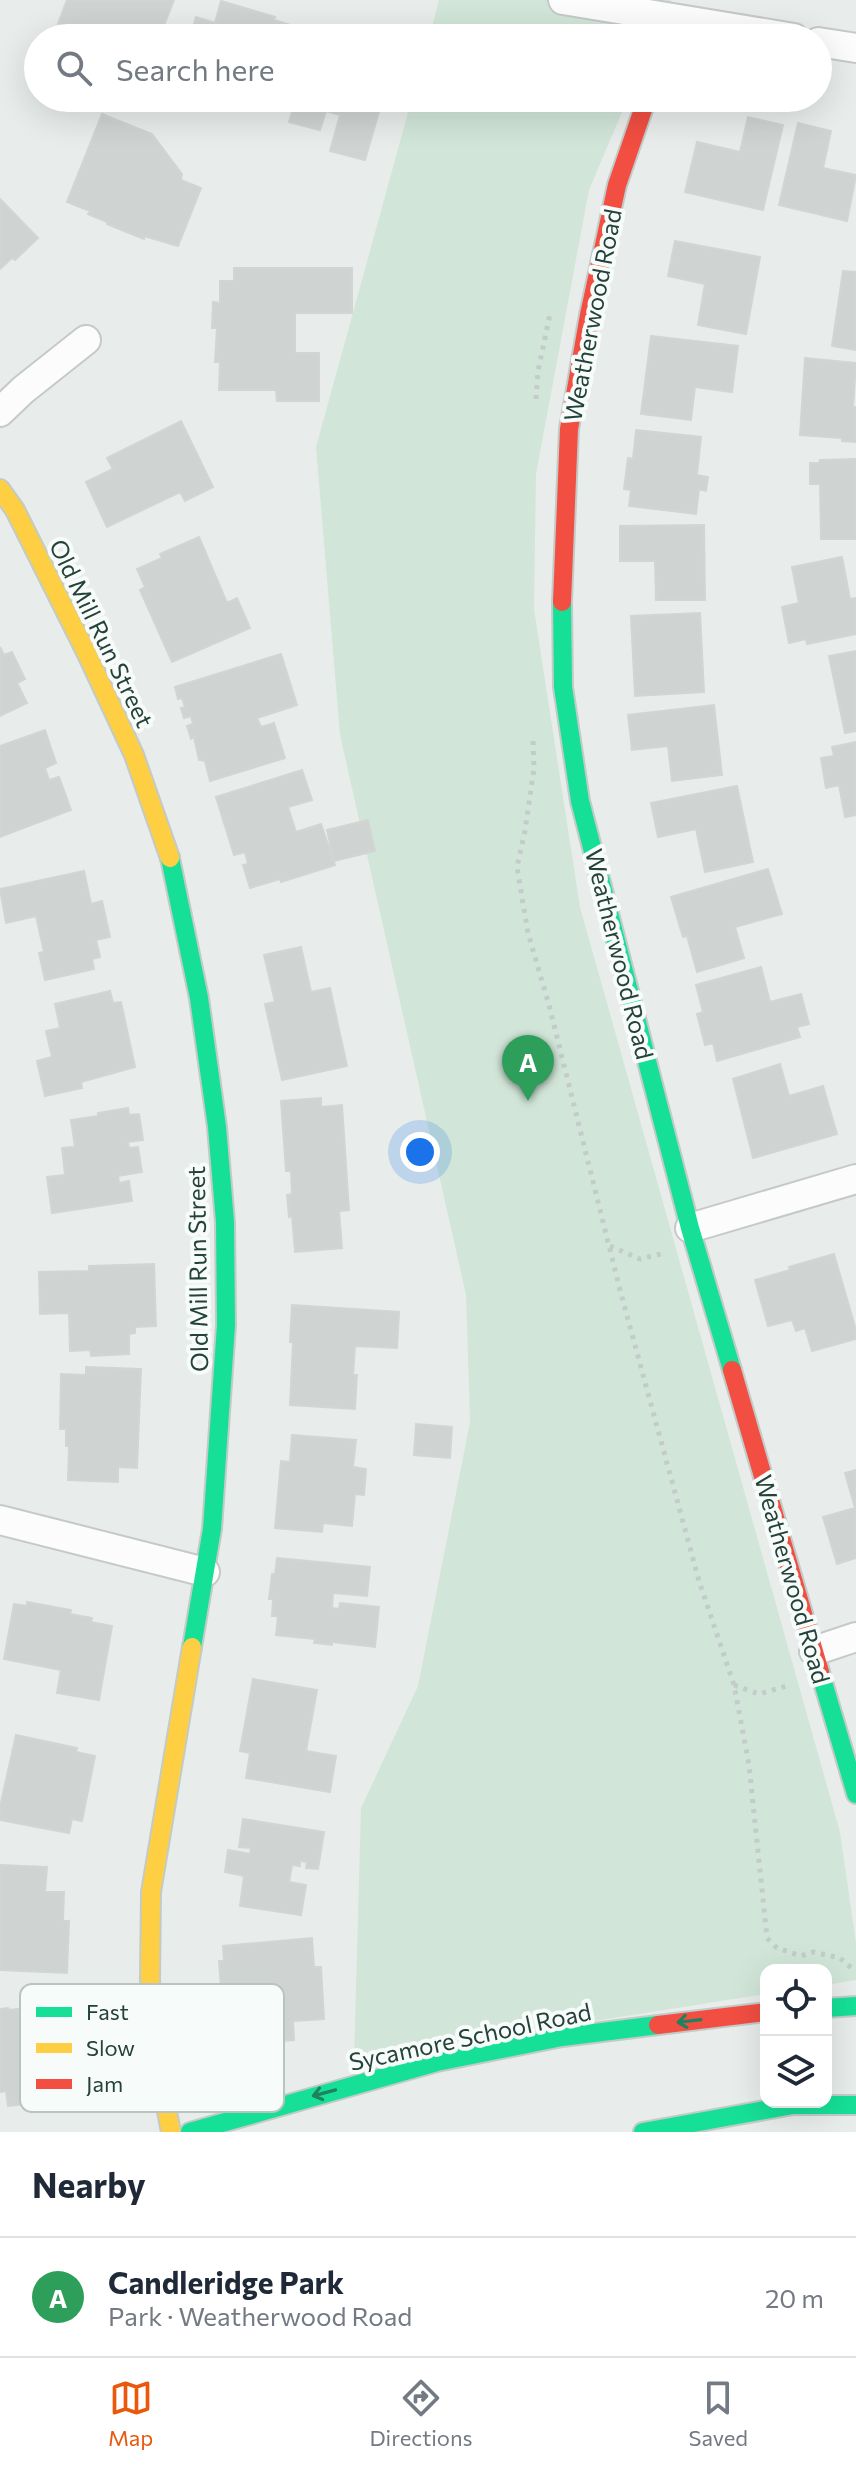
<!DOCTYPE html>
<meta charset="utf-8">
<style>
:root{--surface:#fff;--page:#f2f2f3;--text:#1f2937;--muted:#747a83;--line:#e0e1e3;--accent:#ea580c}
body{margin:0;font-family:Commissioner,sans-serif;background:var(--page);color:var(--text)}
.controls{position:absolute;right:24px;bottom:24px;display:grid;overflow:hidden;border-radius:16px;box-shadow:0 8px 32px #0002}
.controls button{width:72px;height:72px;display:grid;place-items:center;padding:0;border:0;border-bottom:2px solid var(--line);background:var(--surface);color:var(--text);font:40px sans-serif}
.you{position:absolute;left:420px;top:1152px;width:28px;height:28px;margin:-20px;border:6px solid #fff;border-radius:50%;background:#1a73e8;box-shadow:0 0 0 12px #1a73e833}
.badge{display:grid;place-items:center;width:52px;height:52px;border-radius:50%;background:var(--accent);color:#fff;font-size:26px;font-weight:700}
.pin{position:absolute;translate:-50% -66px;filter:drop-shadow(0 2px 4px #0008)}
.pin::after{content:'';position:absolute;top:42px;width:28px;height:24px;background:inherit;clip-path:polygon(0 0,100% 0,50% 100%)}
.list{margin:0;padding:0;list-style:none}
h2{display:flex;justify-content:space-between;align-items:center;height:104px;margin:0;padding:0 32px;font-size:34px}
h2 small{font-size:26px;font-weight:400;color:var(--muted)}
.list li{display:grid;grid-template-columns:52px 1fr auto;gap:24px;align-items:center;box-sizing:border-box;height:120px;padding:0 32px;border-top:2px solid var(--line)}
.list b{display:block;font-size:30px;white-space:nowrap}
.list p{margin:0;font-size:26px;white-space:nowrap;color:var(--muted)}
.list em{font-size:26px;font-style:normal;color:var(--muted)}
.icon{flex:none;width:44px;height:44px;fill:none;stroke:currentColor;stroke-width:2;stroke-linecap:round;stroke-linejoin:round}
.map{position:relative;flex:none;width:856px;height:2132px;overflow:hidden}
.search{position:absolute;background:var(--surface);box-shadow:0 8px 32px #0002;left:24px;right:24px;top:24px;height:88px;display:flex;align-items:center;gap:20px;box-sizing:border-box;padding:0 28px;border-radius:44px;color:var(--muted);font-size:30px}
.sheet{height:224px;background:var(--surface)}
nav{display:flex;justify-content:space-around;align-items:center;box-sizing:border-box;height:112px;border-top:2px solid var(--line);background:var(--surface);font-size:22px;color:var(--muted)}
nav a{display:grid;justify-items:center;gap:4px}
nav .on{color:var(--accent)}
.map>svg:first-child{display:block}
.green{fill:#d1e6d8}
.building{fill:#cfd4d2;stroke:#d1d6d4;stroke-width:2}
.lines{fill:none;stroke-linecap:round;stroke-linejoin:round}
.street-casing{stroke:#c5cac8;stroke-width:32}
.fast-casing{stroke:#c3cbc8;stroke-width:22}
.slow-casing{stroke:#c3cbc8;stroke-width:22}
.jam-casing{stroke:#c3cbc8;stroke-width:22}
.path{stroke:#c3ccca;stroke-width:5;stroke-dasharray:4 6;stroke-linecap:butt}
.street{stroke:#fcfcfc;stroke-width:28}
.fast{stroke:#16e098;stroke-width:18}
.slow{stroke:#ffcf43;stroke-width:18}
.jam{stroke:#f24e42;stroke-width:18}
.oneway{stroke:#1e8160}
.labels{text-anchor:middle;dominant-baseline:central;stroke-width:8;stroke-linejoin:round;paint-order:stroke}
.street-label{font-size:24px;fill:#24423a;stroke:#f7fbf9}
.key{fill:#f7fbf9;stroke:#b8c4c0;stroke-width:2}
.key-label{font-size:22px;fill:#24423a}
</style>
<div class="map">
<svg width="856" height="2132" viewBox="0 0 856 2132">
<rect width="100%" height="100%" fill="#e8edeb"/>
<path class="green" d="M439,0H671L654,38H429Z
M412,98H628L589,190L536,474L534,609L580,907L840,1832L856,1943V1980L826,1985V1970H766V1994L354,2059L361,1808L418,1686L470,1422L466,1295L340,735L316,447Z"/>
<path class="building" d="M67,0H174L159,38H95L58,24Z
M221,1L275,17L274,20L290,25L286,38H185L190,37L196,17L215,23Z
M314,32L331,37L332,32L354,38H313Z
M296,98H383L365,160L330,151L340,115L326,111L320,130L289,122Z
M102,114L152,134L182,174L181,180L201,188L178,246L144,236V239L107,224V222L88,214L90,211L67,202Z
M748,117L783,125L763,210L685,192L697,142L740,152Z
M798,123L831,131L823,168L856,175L847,221L779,205Z
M0,199L38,238L15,260L12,258L0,269Z
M675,241L760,257L746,334L698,325L705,284L668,276Z
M234,268H352V313H295V353H319V401H277L276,390H219L220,362H215L217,328H212L213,302L220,303V281H234Z
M843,271L856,272V350L832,346Z
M651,336L738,346L732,392L695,387L691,420L641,414Z
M805,358L856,363L853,407H856V442L842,441V438L800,435Z
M181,421L213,487L185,501L180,492L107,527L86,482L113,469L107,458Z
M636,430L701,437L697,475L708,477L706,491L699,489L696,514L629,506L631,490L624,489L628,458L633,459Z
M856,459V539H821L820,484H810V463H819L820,460Z
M704,525L705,600H656L655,561H620V526Z
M199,537L227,603L237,598L250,628L172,662L140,590L145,587L137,569L162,558L160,554Z
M842,557L850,599L856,598V634L807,644L806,639L789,643L782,607L799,603L792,567Z
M700,613L704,692L635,696L631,616Z
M0,647L4,655L12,652L25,679L17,683L27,703L0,716Z
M856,651V731L845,733L829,656Z
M281,654L297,705L257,718L261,727L274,723L285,758L210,781L205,761L199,760L194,737L191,739L187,726L193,724L191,716L184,718L181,708L185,707L182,698L178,699L175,687Z
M714,705L722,775L672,781L668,746L632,750L628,715Z
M45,730L56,763L45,768L49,780L59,777L71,810L0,837V746Z
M856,742V815L845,817L839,785L826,788L821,758L834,756L832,747Z
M302,770L312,800L288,807L296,832L321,824L335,865L281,882L280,879L250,888L243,865L248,864L245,852L234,855L216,797Z
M737,786L753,862L705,872L696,829L658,837L651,803Z
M368,820L375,851L334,861L327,830Z
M768,869L782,914L735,927L744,958L697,972L687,936L683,937L671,897Z
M84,871L91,904L102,901L110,937L96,940L100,957L92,959L94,969L45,980L39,953L44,952L36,916L6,923L0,889Z
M301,947L311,992L330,988L347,1066L282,1080L265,1004L275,1002L264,955Z
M761,967L770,1002L801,994L809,1024L797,1027L800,1037L717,1061L713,1043L705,1045L697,1014L703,1012L696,985Z
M110,991L113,1003L121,1002L135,1067L81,1082L82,1088L45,1096L37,1061L52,1057L46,1031L60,1028L55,1004Z
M780,1064L789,1096L823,1086L837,1134L753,1158L733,1079Z
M321,1098V1107L342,1105L349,1210L339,1211L342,1248L295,1252L292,1216L289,1217L287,1195L292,1194L291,1171H286L281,1101Z
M128,1108L129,1115L139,1114L143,1140L128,1142L129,1148L138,1147L142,1172L118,1176L119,1183L129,1181L132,1201L52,1213L47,1177L65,1175L62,1148L75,1147L71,1120L98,1116V1113Z
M834,1254L856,1330V1339L812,1351L805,1328L796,1331L792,1320L768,1326L755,1280L790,1270L789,1267Z
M154,1264L156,1326L135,1327V1333L129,1334V1354L91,1356L90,1350L70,1351L69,1313L40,1314L39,1272L89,1271V1266Z
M292,1305L399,1312L397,1348L355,1346L353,1375H357L355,1409L290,1405L293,1342H290Z
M86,1367L141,1369L137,1468L118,1467V1482L68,1480L69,1446H66V1429H60L61,1374L86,1375Z
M416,1424L452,1427L450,1458L414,1455Z
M292,1435L356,1440L353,1467L366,1469L364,1495L355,1494L352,1526L323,1523L322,1532L275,1528L281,1461L290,1462Z
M856,1470V1558L837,1564L823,1517L855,1508L845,1473Z
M277,1558L370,1567L367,1596L333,1593L332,1608L339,1609L340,1603L379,1607L375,1647L332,1642V1645L314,1643L315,1639L276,1635L278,1616H272L273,1599H269L272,1574H275Z
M27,1602L71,1610L70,1614L92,1618L91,1622L112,1626L99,1700L57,1693L61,1670L4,1659L14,1604L27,1606Z
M253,1679L317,1690L306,1751L336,1756L330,1792L246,1778L250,1753L240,1751Z
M16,1735L77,1748L76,1752L95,1756L82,1821L72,1819L69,1833L0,1820V1807Z
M243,1819L324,1832L318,1869L306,1868L307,1862L300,1861V1866L292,1865L289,1882L306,1885L301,1915L240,1906L244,1876L225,1872L228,1850L250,1854L251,1848L239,1847Z
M0,1865L47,1867L45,1892H64L63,1921H69L67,1973L0,1970Z
M312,1938L314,1967H321L324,2019L293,2021L294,2040L225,2045L219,1961H224L223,1946Z
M60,2004L62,2019L68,2018L78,2102L27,2108V2104L8,2106L6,2091L0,2092V2009L8,2008L9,2010Z"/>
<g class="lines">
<g class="street-casing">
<path id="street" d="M563,0L794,38
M818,42L856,48
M0,412L23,390L86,340
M690,1228L856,1179
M0,1520L205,1572
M814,1651L856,1637"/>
</g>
<g class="fast-casing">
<path id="fast" d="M562,602L563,687L580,801L690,1228L732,1370
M170,858L199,998L217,1127L225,1222L226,1325L212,1529L192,1647
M820,1672L856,1794
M826,2008L856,2006
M190,2132L437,2062L562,2037L658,2025
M643,2132L793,2105H856"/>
</g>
<g class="slow-casing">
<path id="slow" d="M0,489L15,510L87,654L134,755L170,858
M171,2132L154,2045L150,1979L151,1892L192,1647"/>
</g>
<g class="jam-casing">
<path id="jam" d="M562,602L569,429L589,315L617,185L647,98
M732,1370L820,1672
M658,2025L766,2012"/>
</g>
<path class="path" d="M536,399L538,371L550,314
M533,741L534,768L525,831L517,867L528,933L549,1005L620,1290L699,1581L734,1685L749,1765L767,1938L777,1948L801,1956L813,1952L840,1958L855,1971
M610,1246L640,1259L665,1253
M734,1685L759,1694L790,1685"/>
<use href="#street" class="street"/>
<use href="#fast" class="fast"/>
<use href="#slow" class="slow"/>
<use href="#jam" class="jam"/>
</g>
<defs><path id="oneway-shaft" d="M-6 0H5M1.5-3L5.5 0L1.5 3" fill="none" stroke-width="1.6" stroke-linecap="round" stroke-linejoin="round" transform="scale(2)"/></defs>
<g class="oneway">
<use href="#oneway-shaft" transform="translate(689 2021) rotate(173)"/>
<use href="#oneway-shaft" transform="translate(324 2093) rotate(165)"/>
</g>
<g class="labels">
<g class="street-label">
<text transform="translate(592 315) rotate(-79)">Weatherwood Road</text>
<text transform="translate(102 633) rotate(64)">Old Mill Run Street</text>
<text transform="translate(620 954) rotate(76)">Weatherwood Road</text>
<text transform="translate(197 1269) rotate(-91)">Old Mill Run Street</text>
<text transform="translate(793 1579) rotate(74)">Weatherwood Road</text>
<text transform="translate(470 2036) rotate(-12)">Sycamore School Road</text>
</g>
</g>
<rect x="20" y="1984" width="264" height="128" rx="12" class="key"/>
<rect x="36" y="2007" width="36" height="10" fill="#16e098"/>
<rect x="36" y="2043" width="36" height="10" fill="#ffcf43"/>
<rect x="36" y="2079" width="36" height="10" fill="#f24e42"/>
<g class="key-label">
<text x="86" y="2020">Fast</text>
<text x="86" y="2056">Slow</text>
<text x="86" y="2092">Jam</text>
</g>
</svg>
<div class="controls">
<button><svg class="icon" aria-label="locate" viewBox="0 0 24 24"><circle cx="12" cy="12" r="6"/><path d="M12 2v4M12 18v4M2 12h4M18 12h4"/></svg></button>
<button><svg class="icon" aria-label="layers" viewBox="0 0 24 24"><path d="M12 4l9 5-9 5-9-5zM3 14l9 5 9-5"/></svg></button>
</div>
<div class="you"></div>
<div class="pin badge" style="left:528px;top:1101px;background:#2e9e5b">A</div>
<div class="search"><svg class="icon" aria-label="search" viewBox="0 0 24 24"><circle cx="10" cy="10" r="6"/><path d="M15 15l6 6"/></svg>Search here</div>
</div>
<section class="sheet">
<h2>Nearby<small></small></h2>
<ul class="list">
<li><span class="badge" style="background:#2e9e5b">A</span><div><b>Candleridge Park</b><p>Park · Weatherwood Road</p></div><em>20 m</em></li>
</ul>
</section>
<nav>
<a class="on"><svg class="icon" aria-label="map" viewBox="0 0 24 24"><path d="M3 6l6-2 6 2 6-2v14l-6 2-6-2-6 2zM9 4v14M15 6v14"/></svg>Map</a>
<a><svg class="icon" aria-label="directions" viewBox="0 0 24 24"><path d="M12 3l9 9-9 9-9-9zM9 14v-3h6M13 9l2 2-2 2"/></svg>Directions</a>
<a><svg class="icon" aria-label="saved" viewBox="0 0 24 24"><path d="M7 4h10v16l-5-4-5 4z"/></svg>Saved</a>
</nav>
